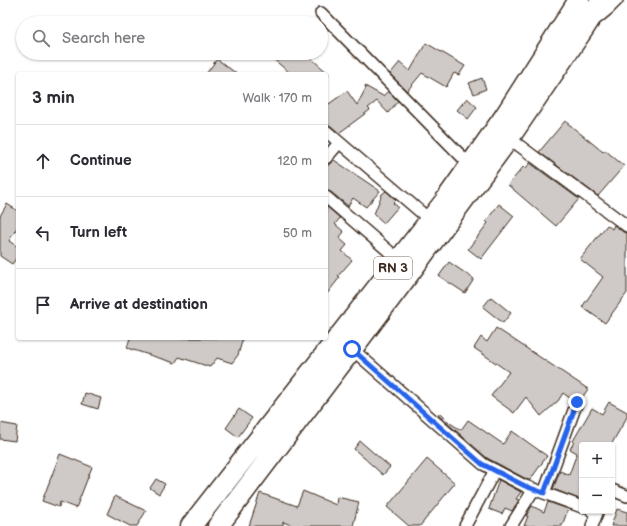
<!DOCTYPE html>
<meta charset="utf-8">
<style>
:root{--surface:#fff;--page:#f2f2f3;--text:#2b2b33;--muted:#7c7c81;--line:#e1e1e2}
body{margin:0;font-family:"Balsamiq Sans",sans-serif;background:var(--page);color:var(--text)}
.controls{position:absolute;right:12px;bottom:12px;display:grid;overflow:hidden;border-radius:4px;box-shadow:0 1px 3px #0004}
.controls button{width:36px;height:36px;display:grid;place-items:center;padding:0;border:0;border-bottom:1px solid var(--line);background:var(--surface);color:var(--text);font:20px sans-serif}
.stop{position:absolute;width:12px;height:12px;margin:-9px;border:3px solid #2563eb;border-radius:50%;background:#fff}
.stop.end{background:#2563eb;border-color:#fff;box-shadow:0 1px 4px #0008}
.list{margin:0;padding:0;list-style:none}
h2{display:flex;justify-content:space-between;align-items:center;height:52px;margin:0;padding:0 16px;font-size:17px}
h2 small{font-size:13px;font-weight:400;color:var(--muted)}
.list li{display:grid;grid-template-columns:26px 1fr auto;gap:12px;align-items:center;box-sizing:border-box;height:72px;padding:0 16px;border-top:1px solid var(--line)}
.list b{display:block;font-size:15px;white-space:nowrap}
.list em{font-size:13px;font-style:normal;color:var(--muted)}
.icon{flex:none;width:22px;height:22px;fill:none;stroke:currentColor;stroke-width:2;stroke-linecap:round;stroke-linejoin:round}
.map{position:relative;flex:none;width:627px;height:526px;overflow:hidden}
.search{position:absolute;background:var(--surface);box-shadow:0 1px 3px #0004;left:16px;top:16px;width:312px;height:44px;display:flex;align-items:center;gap:10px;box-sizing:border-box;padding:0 14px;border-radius:22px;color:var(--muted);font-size:15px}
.panel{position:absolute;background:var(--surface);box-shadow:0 1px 3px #0004;left:16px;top:72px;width:312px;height:268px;border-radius:4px}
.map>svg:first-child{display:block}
.building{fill:#cfcac7;stroke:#3b2a1e}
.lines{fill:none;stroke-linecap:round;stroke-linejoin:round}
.street-casing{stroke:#3b2a1e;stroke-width:14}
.highway-casing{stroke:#3b2a1e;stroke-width:23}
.street{stroke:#fff;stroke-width:11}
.highway{stroke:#fff;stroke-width:20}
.route{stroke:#2563eb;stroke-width:5}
.labels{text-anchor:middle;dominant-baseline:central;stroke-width:3;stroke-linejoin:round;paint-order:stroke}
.shield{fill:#fff;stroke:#766a62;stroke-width:1}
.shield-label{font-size:13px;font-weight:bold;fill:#3b2a1e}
</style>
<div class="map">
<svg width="627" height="526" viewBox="0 0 627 526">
<rect width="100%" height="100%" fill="#fff"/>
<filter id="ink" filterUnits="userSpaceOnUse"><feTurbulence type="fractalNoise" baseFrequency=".025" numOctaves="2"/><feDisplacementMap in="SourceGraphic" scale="8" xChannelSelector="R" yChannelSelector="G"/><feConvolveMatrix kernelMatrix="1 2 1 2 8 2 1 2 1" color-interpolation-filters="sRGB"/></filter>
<g filter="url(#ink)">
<path class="building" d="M426,43L465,66L459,75L454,73L446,87L422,73L407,91L390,74L400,62L410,71Z
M266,53H305L329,74H291Z
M217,59L237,74H206Z
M482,78L486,89L474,94L469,83Z
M365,86L383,96L388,91L398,101L388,113L377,101L368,108L370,110L339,133L331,126L326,124V106L347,91L357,105L366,88L365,87Z
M467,98L477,107L468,119L457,110Z
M565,121L603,152L605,150L624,166L598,196L539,152Z
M334,160L380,191L366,207L353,198L348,206L331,192L326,190V167Z
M530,163L579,199L556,226L508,185L524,166L526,168Z
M386,191L396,200L393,203L398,207L384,223L374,214L382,194Z
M7,204L18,211V226L9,241L18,247V256L12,264L0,256V216Z
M499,204L514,216L481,259L468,249L488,223L486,221Z
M326,206L340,218L335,224L344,232L339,238L347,245L342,251L352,260L338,276L340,277L326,295Z
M607,225L612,229L614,225L623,232L627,233V293L605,323L582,307L603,277L580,259Z
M449,262L474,279L465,293L439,276Z
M491,297L511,313L503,323L483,307Z
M496,328L588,389L582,398L580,396L576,395L573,396L571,399L563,393L558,401L541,416L526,397L514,413L491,396L509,372L474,348L481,337L487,342Z
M130,338H243L238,355L232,363L217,358L210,367L179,357L175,363L127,348Z
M85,393L101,398L98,409L82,404Z
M609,402L627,412V417L611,445H582V500L553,489L560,471L569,475L577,453L570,449L574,442L573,441L592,408L602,414Z
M239,409L252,418L238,437L226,428Z
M440,413L450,423L461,430L468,420L503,444L512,431L547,456L530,480H528L487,458L438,415Z
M0,423L17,426L15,441L0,439Z
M360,441L390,467L383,475L354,449Z
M60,454L92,467L76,508L60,502L59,507L42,501Z
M427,459L455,483L420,526H409L387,507Z
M156,479L165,484L159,494L150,488Z
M499,480L521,492L516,499L519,500L512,511L505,508L502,514L489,509Z
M303,491L336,505L337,497L359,502L353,526H294L283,522V526H249L260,493L297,506Z
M115,496L146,511L137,526H130L107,514Z
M548,502L568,509L562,526H524L528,516H526L532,506L544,512Z
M617,509L627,512V526H611Z"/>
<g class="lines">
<g class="street-casing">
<path id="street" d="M321,13L470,165
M597,18L608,9L617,0
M326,131L430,220
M509,138L627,226
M326,158L339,143
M326,197L399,260
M352,349L483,464L525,486L582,507
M612,490L627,496
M544,493L577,402
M592,511L597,513L592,526
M465,526L495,470
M511,526L534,489"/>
</g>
<g class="highway-casing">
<path id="highway" d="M191,526L445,201L505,116L579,0
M218,526L405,279L509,138L584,28L602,0"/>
</g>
<use href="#street" class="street"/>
<use href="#highway" class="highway"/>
</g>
</g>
<g class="lines" filter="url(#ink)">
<path class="route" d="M352,349L482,464L525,486L544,493L577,402"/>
</g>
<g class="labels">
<rect class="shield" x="374" y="257" width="38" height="22" rx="3"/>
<g class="shield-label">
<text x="393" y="268">RN 3</text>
</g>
</g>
</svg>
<div class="controls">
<button>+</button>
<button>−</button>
</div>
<div class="stop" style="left:352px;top:349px"></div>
<div class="stop end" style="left:577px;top:402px"></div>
<div class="search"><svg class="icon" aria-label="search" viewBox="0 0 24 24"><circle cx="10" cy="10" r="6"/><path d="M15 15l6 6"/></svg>Search here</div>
<section class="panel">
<h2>3 min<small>Walk · 170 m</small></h2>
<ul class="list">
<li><svg class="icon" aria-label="ahead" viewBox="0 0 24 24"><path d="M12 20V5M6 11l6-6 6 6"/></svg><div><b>Continue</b></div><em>120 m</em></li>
<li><svg class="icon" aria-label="left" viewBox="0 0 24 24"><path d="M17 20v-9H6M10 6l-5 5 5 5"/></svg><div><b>Turn left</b></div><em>50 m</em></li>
<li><svg class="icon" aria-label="arrive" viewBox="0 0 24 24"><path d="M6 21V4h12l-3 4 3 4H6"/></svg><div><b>Arrive at destination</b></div></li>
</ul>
</section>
</div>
